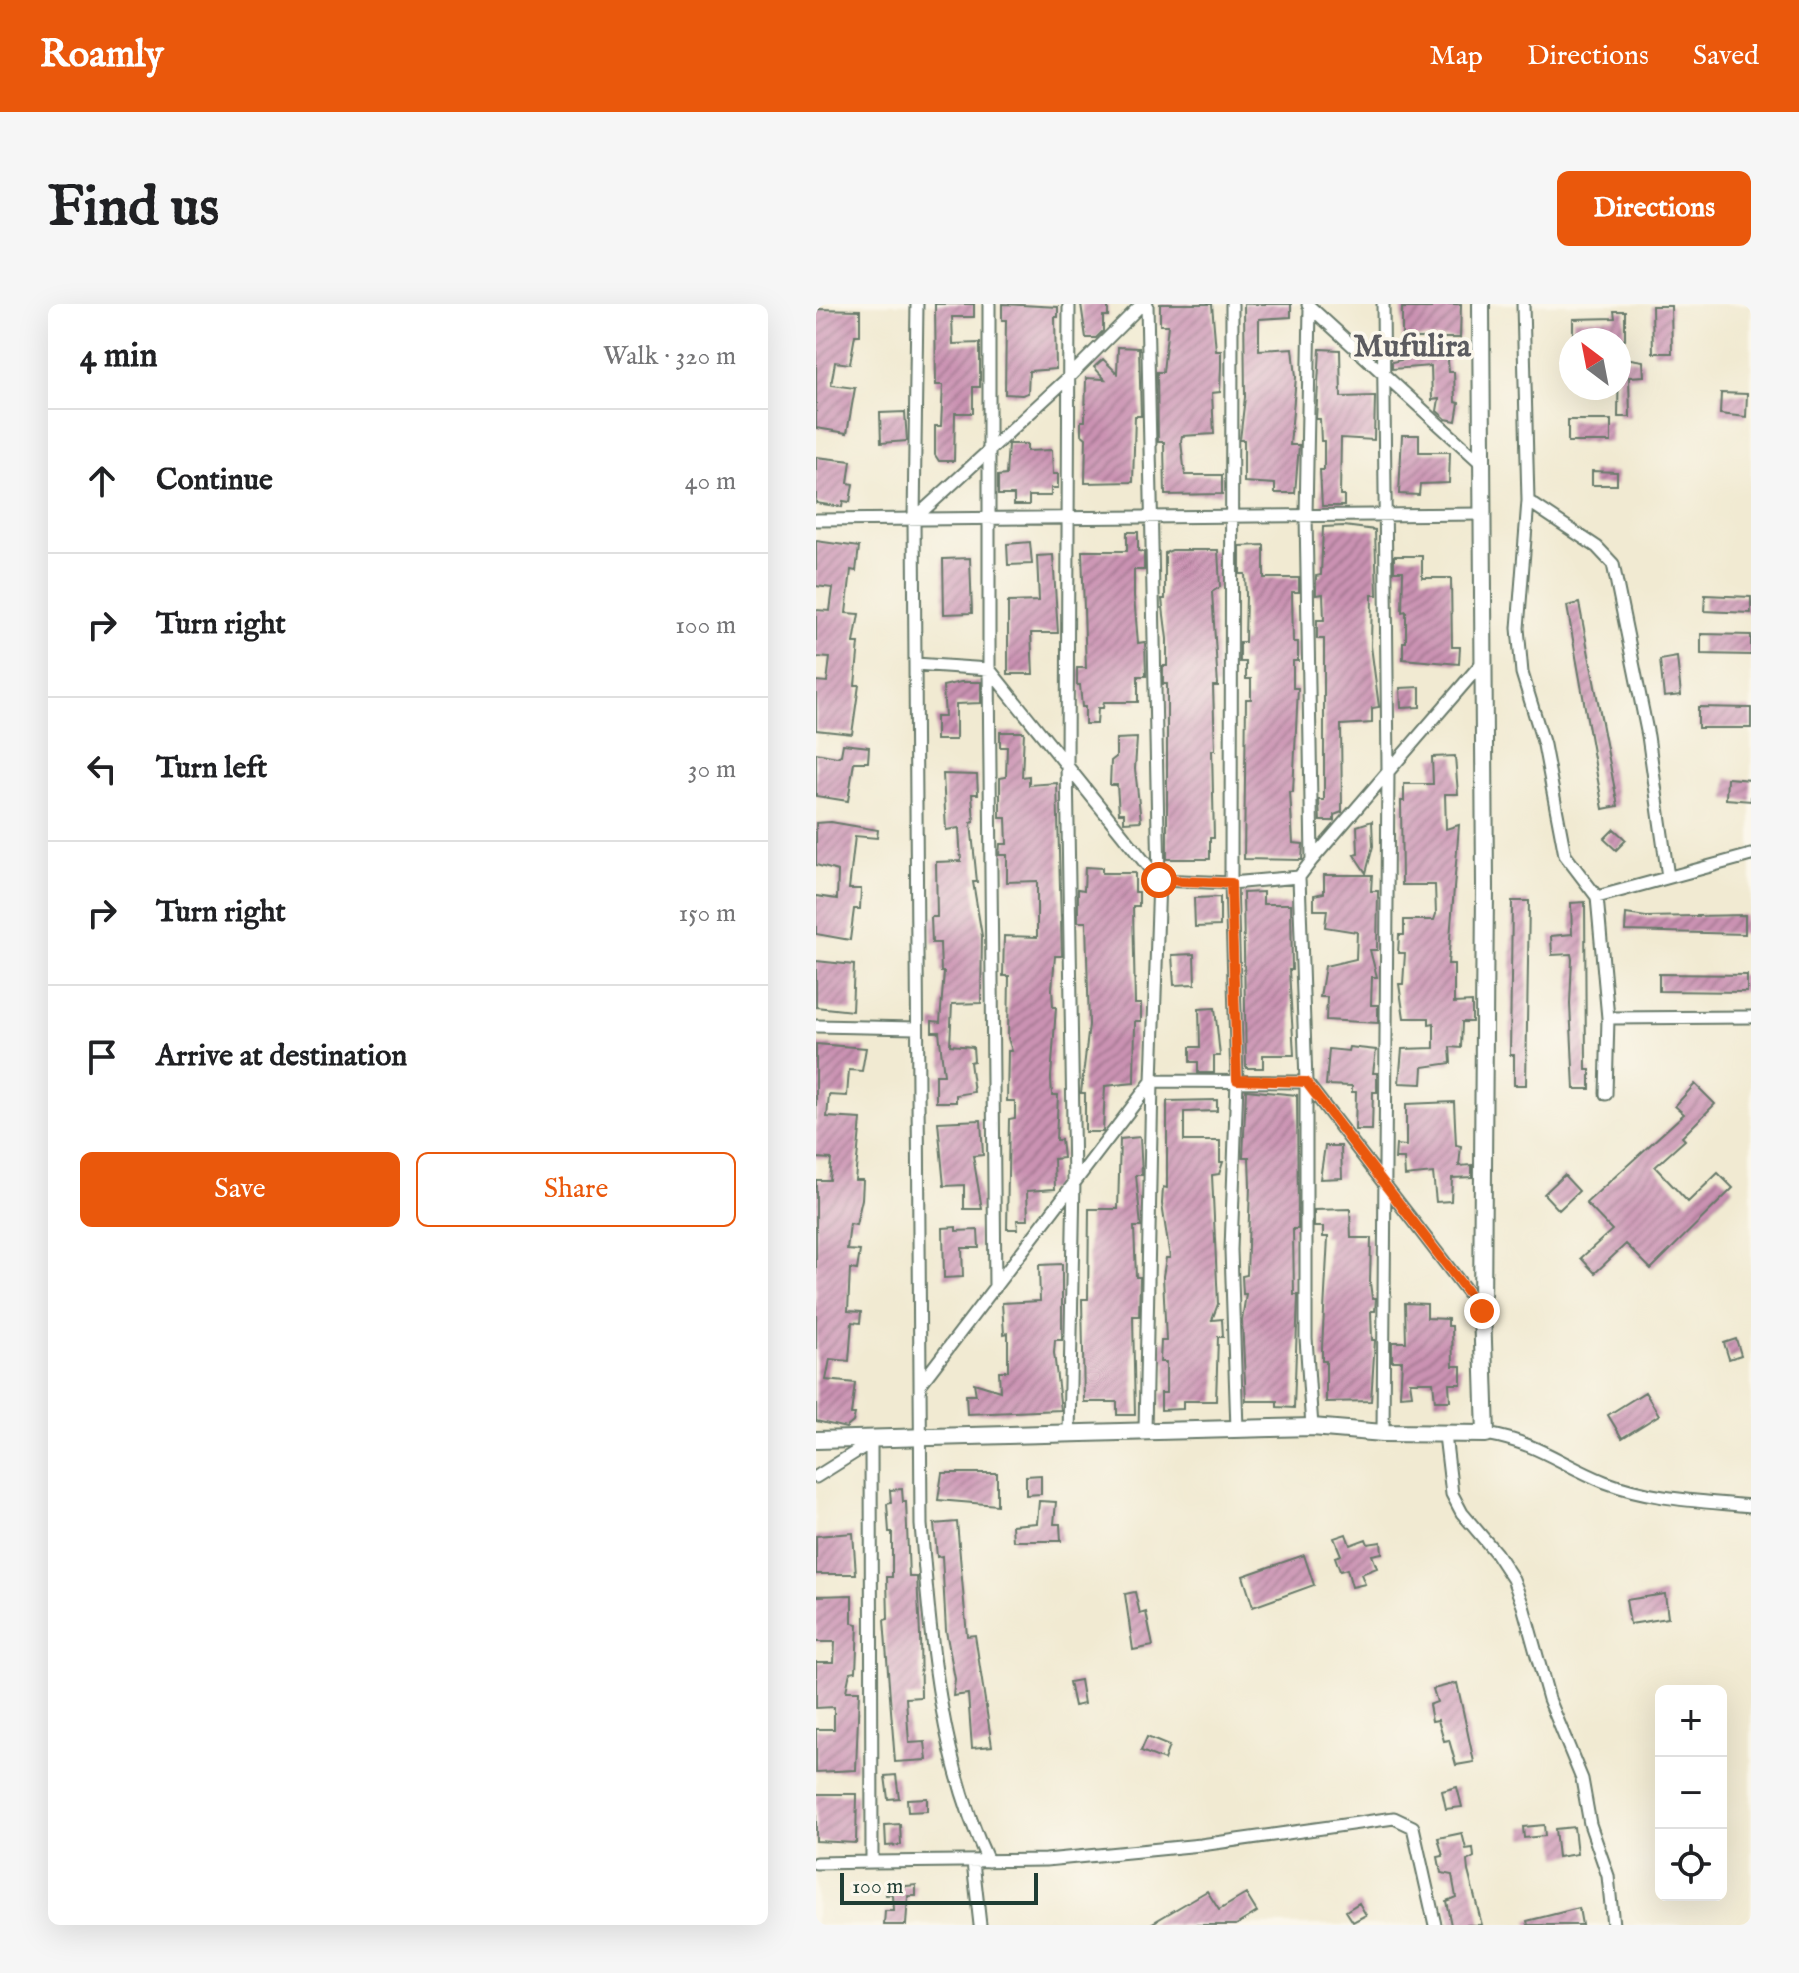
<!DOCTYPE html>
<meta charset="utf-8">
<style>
:root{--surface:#fff;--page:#f6f6f6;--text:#202124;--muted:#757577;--line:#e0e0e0;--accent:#ea580c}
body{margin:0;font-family:"IM FELL English",serif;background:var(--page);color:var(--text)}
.controls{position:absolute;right:24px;bottom:24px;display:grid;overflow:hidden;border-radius:12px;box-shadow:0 8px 32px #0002}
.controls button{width:72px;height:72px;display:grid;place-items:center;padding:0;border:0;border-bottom:2px solid var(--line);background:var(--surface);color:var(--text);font:40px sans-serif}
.compass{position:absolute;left:743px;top:24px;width:72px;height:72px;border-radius:50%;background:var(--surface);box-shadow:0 8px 32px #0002;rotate:328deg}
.scale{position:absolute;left:24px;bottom:20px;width:198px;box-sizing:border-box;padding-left:8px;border:4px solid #1f3d34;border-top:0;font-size:22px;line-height:28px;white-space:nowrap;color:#1f3d34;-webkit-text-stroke:6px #fbf7ec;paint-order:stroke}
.stop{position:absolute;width:24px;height:24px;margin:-18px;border:6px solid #ea580c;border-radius:50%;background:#fff}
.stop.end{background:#ea580c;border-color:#fff;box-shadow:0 2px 8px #0008}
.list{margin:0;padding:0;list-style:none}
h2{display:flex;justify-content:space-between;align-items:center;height:104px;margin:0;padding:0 32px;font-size:34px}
h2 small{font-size:26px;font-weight:400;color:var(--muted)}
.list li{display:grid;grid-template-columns:52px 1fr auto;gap:24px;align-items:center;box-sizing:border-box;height:144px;padding:0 32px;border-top:2px solid var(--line)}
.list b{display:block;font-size:30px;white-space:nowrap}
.list em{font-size:26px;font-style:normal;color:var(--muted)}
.actions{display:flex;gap:16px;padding:24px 32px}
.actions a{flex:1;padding:18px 0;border:2px solid var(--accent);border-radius:12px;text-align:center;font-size:28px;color:var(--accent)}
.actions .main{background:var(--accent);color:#fff}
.icon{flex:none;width:44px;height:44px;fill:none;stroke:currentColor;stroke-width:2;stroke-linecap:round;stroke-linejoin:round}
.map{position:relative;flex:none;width:935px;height:1621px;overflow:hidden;border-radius:12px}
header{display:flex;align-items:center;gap:48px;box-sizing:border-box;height:112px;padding:0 40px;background:var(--accent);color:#fff}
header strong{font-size:38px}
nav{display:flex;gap:44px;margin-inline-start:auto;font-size:28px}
.intro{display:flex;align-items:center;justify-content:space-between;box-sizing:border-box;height:192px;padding:0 48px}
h1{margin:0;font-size:56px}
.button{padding:20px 36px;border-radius:12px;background:var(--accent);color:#fff;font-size:28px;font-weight:700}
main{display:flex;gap:48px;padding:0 48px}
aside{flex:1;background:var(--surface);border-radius:12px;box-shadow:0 8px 32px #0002}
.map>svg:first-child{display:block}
.building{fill:url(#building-hatch)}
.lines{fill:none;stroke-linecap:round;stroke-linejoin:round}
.street-casing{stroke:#687a6b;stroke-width:15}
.secondary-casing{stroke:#687a6b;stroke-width:20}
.street{stroke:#fff;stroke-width:11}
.secondary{stroke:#fff;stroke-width:16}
.route{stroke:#ea580c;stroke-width:10}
.labels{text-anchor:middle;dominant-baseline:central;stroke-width:7;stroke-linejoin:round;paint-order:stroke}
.district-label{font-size:32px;font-weight:bold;fill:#5b5b60;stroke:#fbf7ec}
</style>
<header>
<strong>Roamly</strong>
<nav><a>Map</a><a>Directions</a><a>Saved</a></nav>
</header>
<div class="intro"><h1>Find us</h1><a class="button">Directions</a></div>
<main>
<aside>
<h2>4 min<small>Walk · 320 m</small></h2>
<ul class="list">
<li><svg class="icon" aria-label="ahead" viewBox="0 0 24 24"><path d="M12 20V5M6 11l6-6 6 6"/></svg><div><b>Continue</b></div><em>40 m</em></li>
<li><svg class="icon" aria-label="right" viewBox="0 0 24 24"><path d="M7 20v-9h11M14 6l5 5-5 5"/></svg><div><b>Turn right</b></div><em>100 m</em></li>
<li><svg class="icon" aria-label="left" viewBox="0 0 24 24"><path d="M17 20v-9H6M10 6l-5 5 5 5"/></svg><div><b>Turn left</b></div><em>30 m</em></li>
<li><svg class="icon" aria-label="right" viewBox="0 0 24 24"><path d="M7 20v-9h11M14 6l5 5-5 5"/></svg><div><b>Turn right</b></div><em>150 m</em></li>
<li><svg class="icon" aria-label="arrive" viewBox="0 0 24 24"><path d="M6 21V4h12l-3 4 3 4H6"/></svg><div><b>Arrive at destination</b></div></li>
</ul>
<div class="actions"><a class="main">Save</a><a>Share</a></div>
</aside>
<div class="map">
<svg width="935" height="1621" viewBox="0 0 935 1621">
<defs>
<pattern id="building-hatch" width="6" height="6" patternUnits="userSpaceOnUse" patternTransform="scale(2)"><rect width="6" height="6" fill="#ca92b2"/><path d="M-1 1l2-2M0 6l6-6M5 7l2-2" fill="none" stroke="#a37892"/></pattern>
</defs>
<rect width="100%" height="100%" fill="#fbf7ec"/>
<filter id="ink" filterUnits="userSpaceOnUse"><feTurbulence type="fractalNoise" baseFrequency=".0125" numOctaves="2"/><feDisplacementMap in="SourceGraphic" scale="16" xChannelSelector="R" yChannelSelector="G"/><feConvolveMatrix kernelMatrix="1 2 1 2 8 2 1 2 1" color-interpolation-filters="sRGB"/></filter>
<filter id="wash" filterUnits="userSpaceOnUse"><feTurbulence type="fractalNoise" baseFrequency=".006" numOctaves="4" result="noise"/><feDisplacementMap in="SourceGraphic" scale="32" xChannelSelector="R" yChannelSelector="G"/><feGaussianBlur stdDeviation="1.8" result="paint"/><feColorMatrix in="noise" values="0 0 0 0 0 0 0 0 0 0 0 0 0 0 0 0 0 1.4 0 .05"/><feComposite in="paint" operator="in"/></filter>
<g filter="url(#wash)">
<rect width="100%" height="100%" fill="#f1ead2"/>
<g id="blocks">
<path class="building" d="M119,0H158V13H136L137,40L164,39V83H157V109H139L138,157H123L119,151V122H125L127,81H120Z
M186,0L242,3V13H239L240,65L213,67L212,89L206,91L189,90L190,16H186Z
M265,0H292V12H287V27L280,34H270Z
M344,0H396L400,47H405V62L404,88L396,89L398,130L366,132L365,138L369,171H406V190L349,191L348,138H342L341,68H347L352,21H344Z
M428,0H475V13L443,15V46L477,44L480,73L474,141H483L479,189H459V180L428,178V136H424L429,93Z
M614,0H645L644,34H586V4H615Z
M836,2H855L856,49H837Z
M0,5L44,6V31H39L34,60L19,58L15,81L39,84L31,129L0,124Z
M798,7H809V36H757V15L799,14Z
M302,43L323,44L325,112H319L317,178L269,179L270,134L265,130V117H269L270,74L289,75L278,63L287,55L301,69Z
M504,45L524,46L525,93L559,92L558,136L525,134L524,191H528V202H506L504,166H508V137H505L504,115H500Z
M631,45L633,68H638L639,98L643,99L640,117L630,115L621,107L623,95L616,96L615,62L576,65V58Z
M803,53L827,57L828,72L813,73L814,113H802Z
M905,89L931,90L930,113L904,110Z
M89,108L91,137L65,139L64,109Z
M752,116H795V138H752Z
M586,131H603V148H634L633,179L604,180L603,191L583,190Z
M192,140H211V147L236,146L237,170H242V184H235V192H213V201H198V191H182V172L190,171Z
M0,153L35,157L32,179L37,180L34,198L27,197L26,203L0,199Z
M776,167L801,168V181H776Z
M528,222L559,226L561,291H556L555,342L563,403L556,404V419L525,421L526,508L518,511V517H504L503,496H508V335H501V316H508L507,290L500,291V272L505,271L507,223Z
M311,228H322V247L328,248V266H318V292L322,339L329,338L330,372H322V398H288L287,404H282L281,420H269V403H266L264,381H261V364H270L266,247H311Z
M0,237L43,243L40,267L35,266L30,309L43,310L38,339H43L39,381H43L36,430L0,426V377L11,378L14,354L0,353V306L14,307L17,284L0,282Z
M214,238L216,260L192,261L191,240Z
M448,241V274H483V288H476L477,338H482V357H477V384H482L477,488H474L477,539L487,540L486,556L428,555L430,395H435V375H430V358H424V338H429L430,290L429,270H424V242Z
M356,246H402L404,283L396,288L402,382H397L399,446H396L398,534H394V555H351V380H347V362H351V335L346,295H349V249Z
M237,251L242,329H215L217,370H192V298L223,297L221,252Z
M578,252H606V274H635L636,343H644L643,360L587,355V338H590V307L586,308L587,267H578Z
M154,254L156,309L128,310L127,255Z
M889,291L935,293V309L888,307Z
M763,299L802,502L787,505L751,302Z
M885,330L935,331V351L885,350Z
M861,353L865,391L848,393L844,356Z
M145,378H165V399L140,400V436H120V413H129L127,382Z
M604,383V403L585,404L584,384Z
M882,403L935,404V424H882Z
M184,428H208L206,473L213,472V481L241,479L246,652H239L236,685L237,703H240L235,774L236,791H242L240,836H245L247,854L238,855L239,885L211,887L212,916H201L202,925H191L193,815L199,814V797H191L192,747H196L192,734L193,672H187L188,632L221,633V577L191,578V551H183L184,540H191L190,514H184V474L190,473L191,443H184Z
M321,434L319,465L325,517L308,518V509H303L301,481H294L295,457L300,453V435Z
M27,440L53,443L52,458H38L32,497L0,492V449L21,453L25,451Z
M639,452L642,490H629L630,525L643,521L632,660H638V699L656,698V718H646L645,744L634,743L635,759L607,763L606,780L583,779L586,745L618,744V719L613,720V714H588L583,680H587L589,649H582L583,631H588V616H618L620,610L619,581H586L585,497H588V480H617L616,453Z
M127,470L161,471L162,490H156L158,518L155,519L161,578H157L166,632L165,699L136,700L134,741L157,743L158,757L154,758L158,788L140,791V798H120V771H128L123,728H116V717L124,718L128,668H125L124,639H116L115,613H121L120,558L145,557L143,524L130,526Z
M911,474L935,476V497L910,495Z
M556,517L557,542L550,569L538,551L542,550L541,522Z
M15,518L62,526L61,534L39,532L33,585H45L44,605H38L34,636L0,630V592L21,595L22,567L0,561V519Z
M798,525L810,536L800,546L788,535Z
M269,563L286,564V569H319V588H323V602H317L319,700H325V717H319L318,779L289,782L287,828H269V789H265L273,721L270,618H262V585L268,586Z
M508,571H556L555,587H562L561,646H554L561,673H556L555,701H562V719L510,716L511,693H504L509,662L540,655L541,628L509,623L511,606H498V591L508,589Z
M447,588V600H475L476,666H473L478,751H447V764H430L427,589Z
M404,593V622L379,623L378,594Z
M696,597H713L710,781H698V751H694Z
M769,598L770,766H774V785H758L754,700L756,655L755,650L736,651L735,632L756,630L755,599Z
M810,610L830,613L929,611V630L809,627Z
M378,650L379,680L358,681L356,651Z
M0,657L38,661L36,707L0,703Z
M843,670L931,671V688L843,687Z
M399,704L404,752H398V769H382V758H374V743H384L383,705Z
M0,740L50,744L46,767L33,766L31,792L13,791L11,813L45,815L39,876H47L46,895L40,921L34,920L31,946L44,947L41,966L34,965L32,1007L45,1008L44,1019L36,1018L33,1057L14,1055L10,1076L39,1079L35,1110H39L37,1118L30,1124L0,1117V876H13L15,855L0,854Z
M533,743L560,746L557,769H561V788H557L556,826H539L540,788H536V782L510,781L513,745L532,747Z
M879,780L899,800L866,833L869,836L839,863L872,898L902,869L917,884L835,965L810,940L779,969L765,954L796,926L770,899L868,810L859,802Z
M430,786L481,791L482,925H477L478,991H482L478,1104L461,1103V1097H430L426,1016L430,990H427L426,972L431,971L434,882L433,853H427Z
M401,796V807L368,808V837H404V858H407L403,870L396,871L402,1000L396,1016L406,1015L407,1033H402L400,1097H367V1105L345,1106V1089H350V1058H344L345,1037H350L347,972L350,954H354L346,900L347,883L351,884V797Z
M638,798L640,841L645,842L643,862L656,861V873L636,874L635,897L620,898L617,869L589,872L588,855H579L580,841L590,842V800Z
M165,816L167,851L157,852L166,905H148V881L128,882L122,818Z
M324,833L326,871H320L325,923H318L320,973H324L323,1012H317L319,1111H301V1098H268L266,995H272L273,905H302L304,835Z
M509,842H525L526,874L504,875Z
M748,871L763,887L743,906L728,890Z
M534,905L535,934H555L554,979L556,994H560L559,1007H555L556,1036H559L555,1097L510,1098V1057H506V1044L512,933H507V923H498V906Z
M140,923V927L162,926L163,944H146L147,973L128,974L127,924Z
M246,960V1036H239L238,1049L245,1106L151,1110L150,1091H160L158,1079L184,1087L183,1067H192V1029L188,1030L186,999L224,997L223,961Z
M589,999L611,1000V1014L632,1015V1022H636L637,1062H645V1080H633L634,1097H619L617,1078H594L596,1091L584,1092L586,1057H576V1038H590Z
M920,1035L925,1051L913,1055L908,1039Z
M829,1088L843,1111L806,1134L792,1111Z
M126,1169H181V1201L122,1196Z
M225,1171V1190L210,1191V1172Z
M86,1185L87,1198H90L93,1273H101L104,1331L105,1393L90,1394L93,1439L109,1438L111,1456L79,1458L68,1316L72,1315L71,1273H76V1228H73L71,1200L75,1199L74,1186Z
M223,1197L240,1198L238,1220H244L245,1237H197L196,1221L221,1219Z
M141,1218L151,1332L159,1331L176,1442L156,1444L152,1390L137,1392L139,1375L130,1327L126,1252L121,1253L118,1220Z
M37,1229L40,1270H0V1232Z
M530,1230L534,1241L550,1235L552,1240L565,1238L566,1249L556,1251L561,1264L545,1270L549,1280L536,1283L531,1265L524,1267L519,1253L525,1251L518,1234Z
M488,1251L498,1281L437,1303L427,1272Z
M319,1288L324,1310L330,1308L337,1342L317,1346L309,1290Z
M849,1290L852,1314L814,1320L810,1296Z
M36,1291V1319L42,1320L40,1367L34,1368L30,1387H43L40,1466L0,1468V1425H18V1403L0,1404V1358H18L19,1338H0V1292Z
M264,1376L268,1400L258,1402L253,1378Z
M641,1379L658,1458L640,1461L633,1436L628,1437L622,1416L616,1417L613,1401L621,1398L617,1385Z
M331,1433L353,1442L348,1456L325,1447Z
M80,1471L83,1494L72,1495L69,1472Z
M641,1483L646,1503L630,1505L626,1487Z
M0,1490H41L40,1539L0,1537Z
M111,1494V1507L92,1508L91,1495Z
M84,1520L85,1541L70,1542L69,1521Z
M728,1521L729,1532L708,1534L707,1523Z
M758,1523L761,1550L742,1553L739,1525Z
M646,1529L650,1545L657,1544L658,1553L651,1557L652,1567L666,1621H635L630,1597L640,1593L636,1571L625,1569L622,1553L627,1552L622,1534Z
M100,1581V1592H92L90,1621H68L69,1607H78L77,1591H70V1584Z
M391,1587L403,1606L430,1590L441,1608L420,1621H333Z
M543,1599L550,1611L537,1618L530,1607Z
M763,1604L766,1621H712L711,1617Z"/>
</g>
</g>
<g filter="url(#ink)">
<use href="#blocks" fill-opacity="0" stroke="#687a6b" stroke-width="2"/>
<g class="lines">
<g class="street-casing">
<path id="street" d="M101,0L98,215L105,1221C115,1336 123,1452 172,1557
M173,0V365L179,984
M416,0L415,579L421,776L415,946L421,1125
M707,0L712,197L781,243L797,260L832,432L852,573
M492,1L665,159
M712,197L702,324L706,369L728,441L749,551L781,593L935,551
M98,215L253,73L326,0
M0,216L668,210
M99,360L173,365L343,576L415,579L483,573L490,778L336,777L343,576L331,0
M496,556L665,360
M483,573L496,556L490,211L494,4
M781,593L792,714L790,790
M792,714L935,713
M0,722L100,724
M104,1081L336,777L329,1127
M496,1123L490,1034V778L666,1007
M567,1129L572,465L567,0
M670,1130C723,1139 744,1160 789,1178C836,1196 885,1197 935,1202
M253,1131L258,876L251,462L253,0
M629,1131L636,1190L646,1209L680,1249L697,1275L707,1302L733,1395L766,1475L774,1520L792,1572L797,1621
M0,1173L54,1139
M56,1558L230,1556L385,1541L578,1514L597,1523L619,1621
M157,1558L164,1621
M0,1559L56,1558L55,1133"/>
</g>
<g class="secondary-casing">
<path id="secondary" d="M0,1136L496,1123L567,1129L670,1130L666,1007L669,582L665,0"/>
</g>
<use href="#street" class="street"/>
<use href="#secondary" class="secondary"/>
</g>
</g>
<g class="lines" filter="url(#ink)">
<path class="route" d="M343,576L415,579L421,776L490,778L666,1007"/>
</g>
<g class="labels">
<g class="district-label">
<text x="596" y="43">Mufulira</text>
</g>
</g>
</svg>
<div class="controls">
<button>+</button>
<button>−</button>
<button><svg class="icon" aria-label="locate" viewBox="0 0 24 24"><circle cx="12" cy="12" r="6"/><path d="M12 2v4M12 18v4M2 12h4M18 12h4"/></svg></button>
</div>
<svg class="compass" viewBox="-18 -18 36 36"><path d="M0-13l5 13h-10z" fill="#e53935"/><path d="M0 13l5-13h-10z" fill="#757577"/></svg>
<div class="scale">100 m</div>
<div class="stop" style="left:343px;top:576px"></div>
<div class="stop end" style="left:666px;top:1007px"></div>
</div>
</main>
